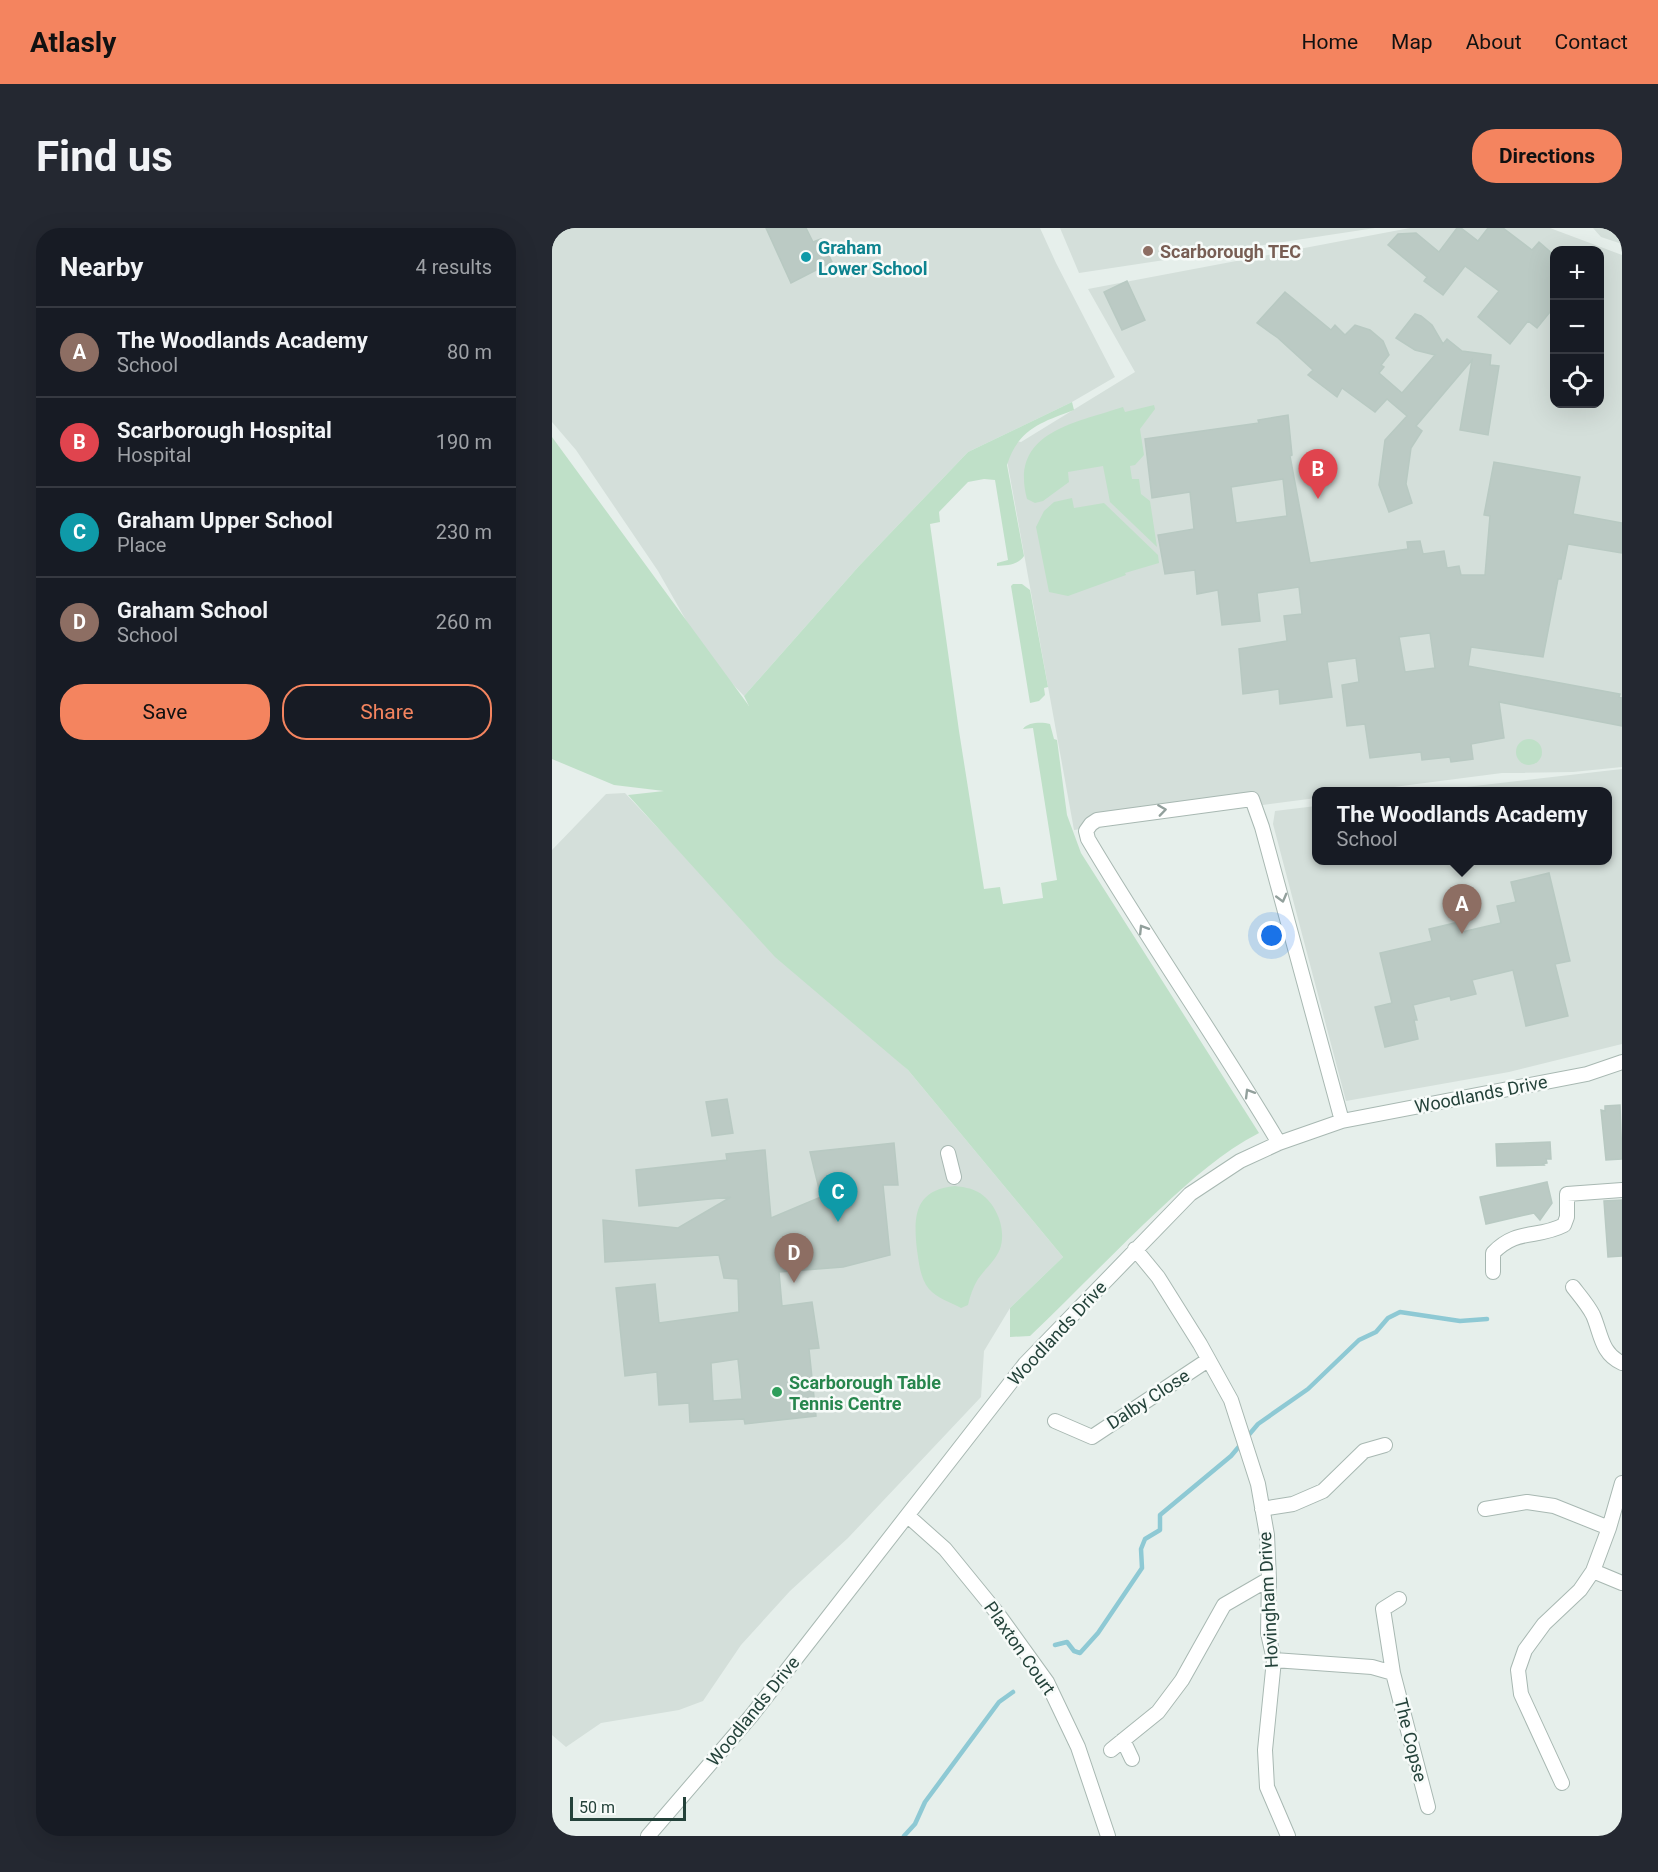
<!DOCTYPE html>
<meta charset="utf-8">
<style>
:root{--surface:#171b24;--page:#242831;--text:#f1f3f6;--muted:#9ea1a6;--line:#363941;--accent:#f4845f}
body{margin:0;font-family:Roboto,sans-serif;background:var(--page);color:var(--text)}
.controls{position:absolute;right:18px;top:18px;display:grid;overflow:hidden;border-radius:12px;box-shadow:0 6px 24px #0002}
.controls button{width:54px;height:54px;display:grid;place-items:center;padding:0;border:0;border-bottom:2px solid var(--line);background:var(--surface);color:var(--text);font:30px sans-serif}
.scale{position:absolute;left:18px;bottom:15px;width:116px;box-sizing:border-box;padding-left:6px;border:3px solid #24423a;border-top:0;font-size:16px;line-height:21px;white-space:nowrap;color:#24423a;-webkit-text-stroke:4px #f7fbf9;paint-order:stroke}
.you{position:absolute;left:720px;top:708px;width:21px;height:21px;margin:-15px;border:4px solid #fff;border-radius:50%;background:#1a73e8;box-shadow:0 0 0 9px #1a73e833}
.badge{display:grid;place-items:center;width:39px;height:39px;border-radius:50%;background:var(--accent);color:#fff;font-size:20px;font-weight:700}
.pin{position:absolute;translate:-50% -50px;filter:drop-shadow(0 2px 3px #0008)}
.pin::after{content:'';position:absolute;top:32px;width:21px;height:18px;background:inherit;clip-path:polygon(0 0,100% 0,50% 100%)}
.popup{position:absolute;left:760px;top:559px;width:300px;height:78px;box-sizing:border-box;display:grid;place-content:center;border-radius:12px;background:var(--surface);filter:drop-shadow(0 2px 4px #0005);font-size:20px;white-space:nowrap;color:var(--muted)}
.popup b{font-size:22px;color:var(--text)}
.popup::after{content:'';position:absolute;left:50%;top:100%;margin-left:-12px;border:12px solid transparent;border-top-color:var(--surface)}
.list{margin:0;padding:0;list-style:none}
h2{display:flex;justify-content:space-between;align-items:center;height:78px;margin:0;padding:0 24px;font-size:26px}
h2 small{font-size:20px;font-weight:400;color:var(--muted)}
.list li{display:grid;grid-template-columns:39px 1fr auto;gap:18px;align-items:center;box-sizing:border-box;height:90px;padding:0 24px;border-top:2px solid var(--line)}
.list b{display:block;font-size:22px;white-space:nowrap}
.list p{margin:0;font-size:20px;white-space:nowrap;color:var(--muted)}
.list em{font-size:20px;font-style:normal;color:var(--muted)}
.actions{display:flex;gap:12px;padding:18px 24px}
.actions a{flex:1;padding:14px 0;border:2px solid var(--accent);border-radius:24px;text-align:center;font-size:21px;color:var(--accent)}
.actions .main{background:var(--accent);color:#111}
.icon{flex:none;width:33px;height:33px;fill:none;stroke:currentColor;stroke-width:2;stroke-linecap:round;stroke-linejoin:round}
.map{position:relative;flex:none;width:1070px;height:1608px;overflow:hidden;border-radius:24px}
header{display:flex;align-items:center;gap:36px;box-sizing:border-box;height:84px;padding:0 30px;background:var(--accent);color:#111}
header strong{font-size:28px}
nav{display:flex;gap:33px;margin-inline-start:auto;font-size:21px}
.intro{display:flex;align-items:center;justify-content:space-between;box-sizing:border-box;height:144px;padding:0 36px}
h1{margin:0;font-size:42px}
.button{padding:15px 27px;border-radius:24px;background:var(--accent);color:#111;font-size:21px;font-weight:700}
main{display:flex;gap:36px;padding:0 36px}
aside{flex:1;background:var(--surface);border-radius:24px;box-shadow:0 6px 24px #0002}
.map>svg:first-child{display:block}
.built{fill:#d4dfda;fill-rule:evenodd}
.green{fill:#bfe0c8}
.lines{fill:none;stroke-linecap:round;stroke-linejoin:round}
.stream{stroke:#8ec9d4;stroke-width:4.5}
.building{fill:#bbcac4;stroke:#b8c9c2;stroke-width:1.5;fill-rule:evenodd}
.minor-casing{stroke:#a8b8b2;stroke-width:16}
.minor{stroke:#fff;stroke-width:14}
.oneway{stroke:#92a09c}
.education-dot{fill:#8d6e63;stroke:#f7fbf9;stroke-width:2}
.culture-dot{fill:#0f9aa8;stroke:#f7fbf9;stroke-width:2}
.leisure-dot{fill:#2e9e5b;stroke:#f7fbf9;stroke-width:2}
.labels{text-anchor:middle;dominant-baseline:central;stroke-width:5;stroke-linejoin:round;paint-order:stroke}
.culture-label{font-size:18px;font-weight:bold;fill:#0d838f;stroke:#f7fbf9;text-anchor:start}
.education-label{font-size:18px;font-weight:bold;fill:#785e54;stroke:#f7fbf9;text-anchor:start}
.street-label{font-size:18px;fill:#24423a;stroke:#f7fbf9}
.leisure-label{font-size:18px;font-weight:bold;fill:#27864d;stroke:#f7fbf9;text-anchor:start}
</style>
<header>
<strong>Atlasly</strong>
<nav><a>Home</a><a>Map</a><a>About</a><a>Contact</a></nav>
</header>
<div class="intro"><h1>Find us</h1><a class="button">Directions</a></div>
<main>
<aside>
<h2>Nearby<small>4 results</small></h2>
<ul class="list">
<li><span class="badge" style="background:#8d6e63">A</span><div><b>The Woodlands Academy</b><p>School</p></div><em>80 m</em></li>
<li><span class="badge" style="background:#e0444e">B</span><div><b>Scarborough Hospital</b><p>Hospital</p></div><em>190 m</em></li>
<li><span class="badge" style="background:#0f9aa8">C</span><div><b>Graham Upper School</b><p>Place</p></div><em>230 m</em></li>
<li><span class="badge" style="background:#8d6e63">D</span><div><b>Graham School</b><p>School</p></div><em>260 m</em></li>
</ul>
<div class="actions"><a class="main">Save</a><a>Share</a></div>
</aside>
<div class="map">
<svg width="1070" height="1608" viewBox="0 0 1070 1608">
<rect width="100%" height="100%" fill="#e6efeb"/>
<path class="built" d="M0,0H488L504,35L563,149L520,174L416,224L307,338L192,468L155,429L106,343L24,222L0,194Z
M508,0H823L527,45Z
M858,0H998L1070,27V539L1021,544L950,545L811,563L764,564V570L522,602L451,210L469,214L583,144L536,61ZM1002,22H1048V176H1002Z
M1041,0H1070V16L1049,9Z
M1070,541V816L957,844L794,873L721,596L723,583L764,578V632H1056V564L880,563Z
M73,565L164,662L356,842L511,1029L458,1080L432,1123L429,1169L296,1310L238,1363L189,1417L151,1473L127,1482L49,1495L14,1519L0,1507V622L54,566Z"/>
<path class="green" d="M520,174L522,182C490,194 466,201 455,237L472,328C466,337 456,337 445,338V335L456,332L443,252L432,251L416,254L387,284L388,294L378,296L407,503L432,661L448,659L451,676L491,670L489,655L505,652L481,500L471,501C476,494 490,494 498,496L502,511L505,512L515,587L529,625L707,905C670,924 639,952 609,980C564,1022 522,1066 478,1108L458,1109V1080L511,1029L356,842L223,729L76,567L112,563L62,557L0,531V209L197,478L192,468L307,338L416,224Z
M602,177L603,181L588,201L592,227L583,237L578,238L580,251H587L589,266L598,273L605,319L558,274L551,238L516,244L517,254L491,273L483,275L475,271C457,204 523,195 571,179L573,184Z
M520,270L522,280L552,275L606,327L607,335L573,345L574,347L516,368L497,364L484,299L492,283L502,274Z
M461,356H470L478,362L496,459L492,460L493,467L487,473L478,475L459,358Z
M964 524a13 13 0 1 1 26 0a13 13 0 1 1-26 0Z
M403,958C411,959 419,960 426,964C444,974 455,1001 448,1021C443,1033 433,1041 426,1051C421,1059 418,1068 416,1077L409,1080C398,1074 385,1070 377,1061C368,1050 367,1035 365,1022C361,987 363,962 403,958Z"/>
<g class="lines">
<path class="stream" d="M503,1417L515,1414L522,1423L528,1425L546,1405L590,1340L589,1321L593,1311L608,1302V1287L679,1228L706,1196L756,1161L807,1112L824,1104L836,1090L848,1084L908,1093L935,1091
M352,1608L363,1596L373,1574L447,1474L461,1464"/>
</g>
<path class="building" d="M214,0H254L261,14L269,11L280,34L239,55Z
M905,0H909L926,13L936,0H951L980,22L987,14L1002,27V79L985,100L976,93L958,116L926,89L947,63L913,38L891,67L872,53L875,49L836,17L846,6L864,5L887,24Z
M575,53L593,92L570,102L552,64Z
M733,64L779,102L783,97L793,107L803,97L818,102L831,113L837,127L829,137L832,139L827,145L850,165L883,127L863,122L844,110L863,86L869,88L880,97L891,116L895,111L910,123L939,127L938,137L947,138L936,207L908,202L920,132L864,198L870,203L859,220L854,256L860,275L837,284L827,257L833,212L855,188L835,171L823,184L790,160L785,169L756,147L761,142L726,110L705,95Z
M736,187L740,227L738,228L758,335L856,321L855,314L868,313L871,326L892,323L895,340L907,338L909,347H933L938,288L932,287L942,234L1028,249L1021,286L1070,295V325L1016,316L1009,351H1006L991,429L919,419L916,438L1068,466L1067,469L1070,470V498L947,474L952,510L919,516L921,531L899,534L898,529L870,532L869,524L818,530L813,496L795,498L790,457L807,454L804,430L775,434L780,469L728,476L727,461L691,466L687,421L735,413L732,388L750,386L747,359L705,365L708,393L670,397L666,362L645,366L643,342L613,346L606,307L642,301L638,264L600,270L593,211L707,195L706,192ZM731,251L735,288L684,295L679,259ZM878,405L883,440L853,444L847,409Z
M997,645L1018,733L1003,736L1016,788L974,798L961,742L920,752L924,766L899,772L898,768L861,777L865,792H862L866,811L833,819L823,779L840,775L828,725L880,713L877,701L907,694L910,704L949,695L945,678L964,674L959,654Z
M175,871L181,905L160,908L154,874Z
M1068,877L1070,931L1054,932L1049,882L1053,883V878Z
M998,914L999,931H994L995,935L991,936L992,937L945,938L944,916Z
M342,915L346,957H331L338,1027L291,1039L227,1044L230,1078L260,1074L267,1120L257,1121L264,1188L193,1196L192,1191L138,1194L137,1175L107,1177L105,1144L73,1148L64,1060L103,1056L107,1095L187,1084L186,1051L172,1050L167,1027L53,1034L51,992L126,1000L179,969L87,978L84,942L175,932L174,926L213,922L219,990L269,969L258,924ZM186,1131L190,1171L161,1173L159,1135Z
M995,954L1000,975L988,992L982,985L934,996L928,969Z
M1070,972V1028L1056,1029L1052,973Z"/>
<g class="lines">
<g class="minor-casing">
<path id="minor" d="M727,915C666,812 597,714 536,611L534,603L539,596L545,592L700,571L710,599L790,893
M396,925L402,949
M583,1021L606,1049L648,1116L679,1172L706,1256L715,1307L717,1351L716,1405L722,1432L713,1522L715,1559L736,1608
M941,1044V1025C965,1000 985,1011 1012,997L1015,989V966L1070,962
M1021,1059C1028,1068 1036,1077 1041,1087C1049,1105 1049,1126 1070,1135
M503,1193L540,1209L656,1132
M710,1281L741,1276L771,1263L812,1223L833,1217
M933,1281L975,1274L1002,1278L1057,1300
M356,1288L393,1321L446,1386L495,1454L526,1519L556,1608
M1041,1343L1070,1355
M722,1432L820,1439L841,1445L876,1579
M841,1445L831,1381L847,1371
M571,1512L580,1531
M559,1522L606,1484L630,1452L672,1377L717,1351
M1010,1555L969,1466L966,1442L973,1422L992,1396L1028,1362L1041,1343L1057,1300L1070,1255
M96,1608L200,1487L473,1136L638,966L688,933L727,915L790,893L1035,846L1070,834"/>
</g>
<use href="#minor" class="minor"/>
</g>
<defs><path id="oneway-chevron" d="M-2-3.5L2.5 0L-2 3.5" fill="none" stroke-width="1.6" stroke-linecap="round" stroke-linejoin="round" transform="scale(1.5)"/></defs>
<g class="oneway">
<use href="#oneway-chevron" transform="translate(610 582) rotate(-8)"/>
<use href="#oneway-chevron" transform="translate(730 670) rotate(75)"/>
<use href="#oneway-chevron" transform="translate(591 701) rotate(-122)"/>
<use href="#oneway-chevron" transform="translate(697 865) rotate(-121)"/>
</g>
<circle class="education-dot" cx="596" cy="23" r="6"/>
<circle class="culture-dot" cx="254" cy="29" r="6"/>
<circle class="leisure-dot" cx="225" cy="1164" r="6"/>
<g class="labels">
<g class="culture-label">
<text x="266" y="19">Graham<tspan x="266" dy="21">Lower School</tspan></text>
</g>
<g class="education-label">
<text x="608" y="23">Scarborough TEC</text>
</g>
<g class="street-label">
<text transform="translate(929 866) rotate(-11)">Woodlands Drive</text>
<text transform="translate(505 1105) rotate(-47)">Woodlands Drive</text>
<text transform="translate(596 1171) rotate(-33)">Dalby Close</text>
<text transform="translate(716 1372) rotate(-93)">Hovingham Drive</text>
<text transform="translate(468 1420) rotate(55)">Plaxton Court</text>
<text transform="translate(201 1483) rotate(-51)">Woodlands Drive</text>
<text transform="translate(859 1512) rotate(76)">The Copse</text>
</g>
<g class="leisure-label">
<text x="237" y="1154">Scarborough Table<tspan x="237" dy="21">Tennis Centre</tspan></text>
</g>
</g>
</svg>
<div class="controls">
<button>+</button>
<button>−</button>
<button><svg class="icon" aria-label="locate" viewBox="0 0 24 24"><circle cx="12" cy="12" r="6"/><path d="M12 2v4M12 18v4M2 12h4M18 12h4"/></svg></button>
</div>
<div class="scale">50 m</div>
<div class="you"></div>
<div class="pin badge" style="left:910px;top:706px;background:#8d6e63">A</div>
<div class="popup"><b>The Woodlands Academy</b>School</div>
<div class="pin badge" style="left:766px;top:271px;background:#e0444e">B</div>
<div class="pin badge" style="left:286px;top:994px;background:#0f9aa8">C</div>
<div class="pin badge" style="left:242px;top:1055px;background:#8d6e63">D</div>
</div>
</main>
